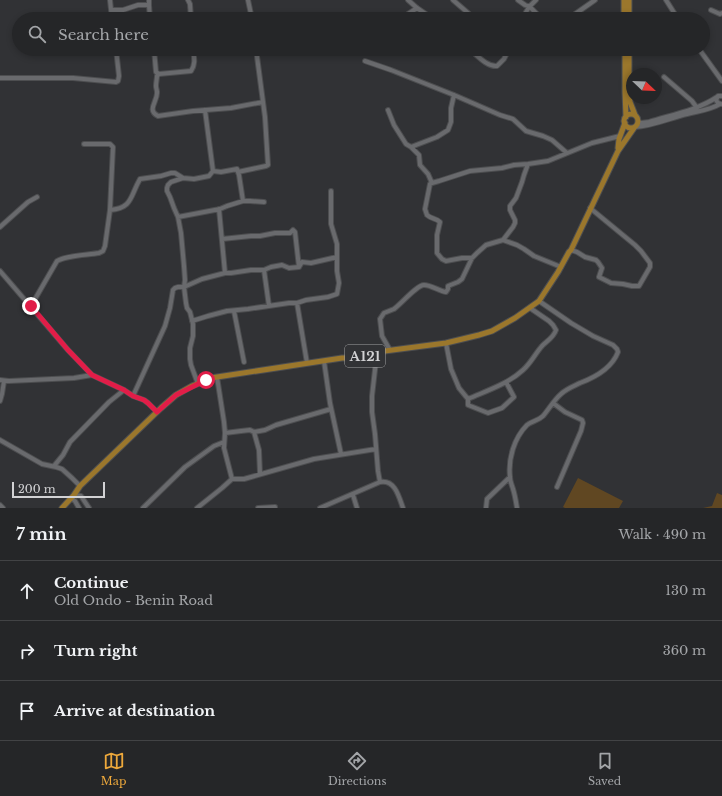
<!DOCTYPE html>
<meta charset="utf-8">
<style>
:root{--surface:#252628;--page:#2d2e30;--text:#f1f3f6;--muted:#a3a5a8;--line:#424345;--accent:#eda83b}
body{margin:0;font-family:"Libre Baskerville",serif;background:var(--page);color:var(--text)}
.compass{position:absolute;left:626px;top:68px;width:36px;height:36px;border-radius:50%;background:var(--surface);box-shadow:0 2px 6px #0003;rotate:113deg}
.scale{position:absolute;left:12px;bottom:10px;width:93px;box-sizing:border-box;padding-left:4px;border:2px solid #d2d2d4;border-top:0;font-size:11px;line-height:14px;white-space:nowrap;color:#d2d2d4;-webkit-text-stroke:3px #313235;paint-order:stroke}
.stop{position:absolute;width:12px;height:12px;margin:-9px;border:3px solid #e11d48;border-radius:50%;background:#fff}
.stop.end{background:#e11d48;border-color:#fff;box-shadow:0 1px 4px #0008}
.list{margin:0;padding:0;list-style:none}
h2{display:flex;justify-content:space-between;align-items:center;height:52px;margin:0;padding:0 16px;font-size:17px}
h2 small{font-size:13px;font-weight:400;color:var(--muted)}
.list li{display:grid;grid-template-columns:26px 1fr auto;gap:12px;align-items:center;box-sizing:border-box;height:60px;padding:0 16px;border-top:1px solid var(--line)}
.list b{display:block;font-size:15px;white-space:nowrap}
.list p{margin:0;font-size:13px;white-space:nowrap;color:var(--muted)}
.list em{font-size:13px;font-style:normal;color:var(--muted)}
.icon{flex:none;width:22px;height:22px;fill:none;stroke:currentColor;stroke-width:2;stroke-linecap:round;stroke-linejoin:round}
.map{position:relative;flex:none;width:722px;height:508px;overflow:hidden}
.search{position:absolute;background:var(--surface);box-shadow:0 2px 6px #0003;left:12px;right:12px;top:12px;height:44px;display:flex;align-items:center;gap:10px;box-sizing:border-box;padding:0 14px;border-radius:22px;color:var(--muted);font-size:15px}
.sheet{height:232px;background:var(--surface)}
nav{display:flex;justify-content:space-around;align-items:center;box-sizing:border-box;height:56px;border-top:1px solid var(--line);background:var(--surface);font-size:11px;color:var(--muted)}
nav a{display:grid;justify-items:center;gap:2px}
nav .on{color:var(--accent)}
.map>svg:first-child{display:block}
.green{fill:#604722}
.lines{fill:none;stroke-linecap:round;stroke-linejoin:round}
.minor-casing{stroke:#4d4e50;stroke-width:6}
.major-casing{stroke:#4d4e50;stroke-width:7}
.minor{stroke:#696a6d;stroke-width:4}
.major{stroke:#9b772c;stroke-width:5}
.route{stroke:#e11d48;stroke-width:5}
.labels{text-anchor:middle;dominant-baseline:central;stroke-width:3;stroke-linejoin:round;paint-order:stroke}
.shield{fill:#313235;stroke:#a2a2a4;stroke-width:1}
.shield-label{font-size:13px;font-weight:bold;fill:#d2d2d4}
</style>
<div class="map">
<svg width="722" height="508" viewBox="0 0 722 508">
<rect width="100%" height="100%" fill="#313235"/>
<path class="green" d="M578,478L623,501L619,508H565L563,507Z
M717,493L722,495V508H703L712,506Z"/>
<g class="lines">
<g class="minor-casing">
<path id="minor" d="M110,0L112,19
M188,0L190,4L191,19
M248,0L252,19
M408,0L417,8L433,19
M453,0L475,19
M518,0L525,5L530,7L542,19
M666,0L678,19
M149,5L150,19
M111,10H123L138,5H149V0
M711,10L720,14L722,13
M395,19H397
M403,19L408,14L417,8
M522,19L529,7L536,0
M544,19L551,16L553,19
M568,19L595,0
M154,49L156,72L159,74L191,71C196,64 194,57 193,49
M469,49C477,55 487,67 497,66L504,59L509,49
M527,49L536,53L540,49
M699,49L722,81
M365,61L391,70L454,95L500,115L513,119L526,131L543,136L552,140L567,153
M159,74L157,76C157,79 156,82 156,86C156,88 157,90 157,92C158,101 146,110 158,116L193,111L231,108L263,102
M664,77L692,101L697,108
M0,78H73L116,82L118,81L119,76L116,49
M721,104L718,103L716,100L718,96H722
M205,110L213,171
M388,110L394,125L406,144L411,147L419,155L420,165L428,174L432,183L430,184L425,209L427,215C431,219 436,218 440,222L437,235V253L442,259L446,261L462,258H472
M638,122L641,123L649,122C671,115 698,110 717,97
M635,127C653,126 670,118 687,114C698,111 710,110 720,104
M411,147L437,137L448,130L451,122V108L454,95
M238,172L266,166L268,165L265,117L256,49
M183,178L171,182L168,185L167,188V191L170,197L174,208L178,217L181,233L184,266L185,280L184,287L186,303L187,308L190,312L193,324V336L190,348V359L191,365L198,384
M432,183L439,181L470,171L502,168L514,165L528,164L548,161L592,143L620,136
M219,209L225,273
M110,210C133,208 130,196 140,179L161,176L171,173H175L183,178L194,179L209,176L213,171L221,172L237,169L239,175L243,201
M178,217L220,209L227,206L243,201H250L264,202
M0,227L28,202L37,197
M222,239L251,236H260L275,233H290L293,230L295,232L299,267
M503,240L517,245L524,249L534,256L561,267
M571,250L577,252L585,257L596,260L598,262L602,268L599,277L611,283L623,284L632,286H639L650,267V263L641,251L635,245L590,208
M264,270L269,306
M0,271L68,350L92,375L124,390L133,396L144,400L148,403L157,412
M297,303L307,363
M31,306L57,261C67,255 87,255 99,253L103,251L105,246L110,210L113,147L110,144H84
M234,311L244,362
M192,321L208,316L227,311L248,309L289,303H297L306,300L328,297L337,294L339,283L337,271V244L331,224V191
M446,343L451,369L459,388L468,399V405L488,413L502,408L514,397L506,382
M390,350L382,336L380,319L384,313L394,309C401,304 417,285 424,285C431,285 439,291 446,292L448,289V286L458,282L462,279L472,258L477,253L486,245L503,240L513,227L515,223V220L510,210V206L516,198L522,182L524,175L528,164
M377,352L372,396V412L375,434L378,471L380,482
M324,361L330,403L341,454
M217,377L224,422L225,433L224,448L232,479
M0,380L9,381L74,378L92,375
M133,396L165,326L170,308L173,290L175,288L178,287H184L202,279L225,273H231L251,270H264L271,267L282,265L289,268L299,267L302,262L311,263L337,257
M468,399C486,391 508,384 523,370C531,363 535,354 542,346C547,341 554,337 556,330L553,325L549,321L530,308
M0,401L2,394L4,381
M553,403L565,412L582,420L583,423L581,431L557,487
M254,432L259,450L260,474
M225,433L241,431L250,430L254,432L265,430L276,425L331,409
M0,440L42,464L56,467L62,469L72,478L80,486
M54,466L63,455L70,442L109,402L124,390
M74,495L81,496L89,508
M353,495L357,508
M71,498L75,501L79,508
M0,505L3,508
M143,508L185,467L214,446L224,442
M197,508L222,488L232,479H244L314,459L376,449
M258,508L275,507
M320,508L380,482C395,479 399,497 403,508
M486,508L487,499L510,477
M517,508C516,502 515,495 513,489C512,485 510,482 510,477C508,459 514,438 527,425C532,421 538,421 543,416C549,409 554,400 561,394C566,389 574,386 580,383C596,377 612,368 618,352L617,349L613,345L593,336L571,323L539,301"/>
</g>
<g class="major-casing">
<path id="major" d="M624,0V19
M629,0V19
M625,49V92L626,117
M629,49V95L630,102L635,115
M624 121a7 7 0 1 1 14 0a7 7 0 1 1-14 0Z
M618,148L619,139L625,123
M62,508L74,495L80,486L161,408L176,395L192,386L211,378L217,377L342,358H361L377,352L446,343L479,335L492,331L515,318L539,301L558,272L569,252L571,250L618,151L634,128"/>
</g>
<use href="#minor" class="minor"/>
<use href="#major" class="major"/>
</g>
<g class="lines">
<path class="route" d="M31,306L68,350L92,375L124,390L133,396L144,400L148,403L157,412L176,395L206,380"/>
</g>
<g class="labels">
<rect class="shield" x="345" y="345" width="40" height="22" rx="3"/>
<g class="shield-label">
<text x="365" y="356">A121</text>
</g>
</g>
</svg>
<svg class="compass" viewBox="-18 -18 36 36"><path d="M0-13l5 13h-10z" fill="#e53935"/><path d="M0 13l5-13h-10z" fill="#a3a5a8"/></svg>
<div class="scale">200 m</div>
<div class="stop" style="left:206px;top:380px"></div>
<div class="stop end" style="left:31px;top:306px"></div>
<div class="search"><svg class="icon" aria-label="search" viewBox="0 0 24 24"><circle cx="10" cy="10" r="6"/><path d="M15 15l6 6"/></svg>Search here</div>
</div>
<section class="sheet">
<h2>7 min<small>Walk · 490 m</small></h2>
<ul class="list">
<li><svg class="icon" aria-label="ahead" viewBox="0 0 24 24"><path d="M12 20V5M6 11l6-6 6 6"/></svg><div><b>Continue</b><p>Old Ondo - Benin Road</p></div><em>130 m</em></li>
<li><svg class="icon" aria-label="right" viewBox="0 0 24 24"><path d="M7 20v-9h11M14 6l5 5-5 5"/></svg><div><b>Turn right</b></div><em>360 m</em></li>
<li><svg class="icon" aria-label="arrive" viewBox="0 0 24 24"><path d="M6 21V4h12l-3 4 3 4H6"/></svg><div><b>Arrive at destination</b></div></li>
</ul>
</section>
<nav>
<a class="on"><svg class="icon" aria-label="map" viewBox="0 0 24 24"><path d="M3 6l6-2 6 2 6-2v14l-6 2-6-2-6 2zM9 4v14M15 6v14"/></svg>Map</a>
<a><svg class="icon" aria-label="directions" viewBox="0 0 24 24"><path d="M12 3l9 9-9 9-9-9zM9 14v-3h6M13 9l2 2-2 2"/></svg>Directions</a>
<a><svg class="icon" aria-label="saved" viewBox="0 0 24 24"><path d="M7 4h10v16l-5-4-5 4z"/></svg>Saved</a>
</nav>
